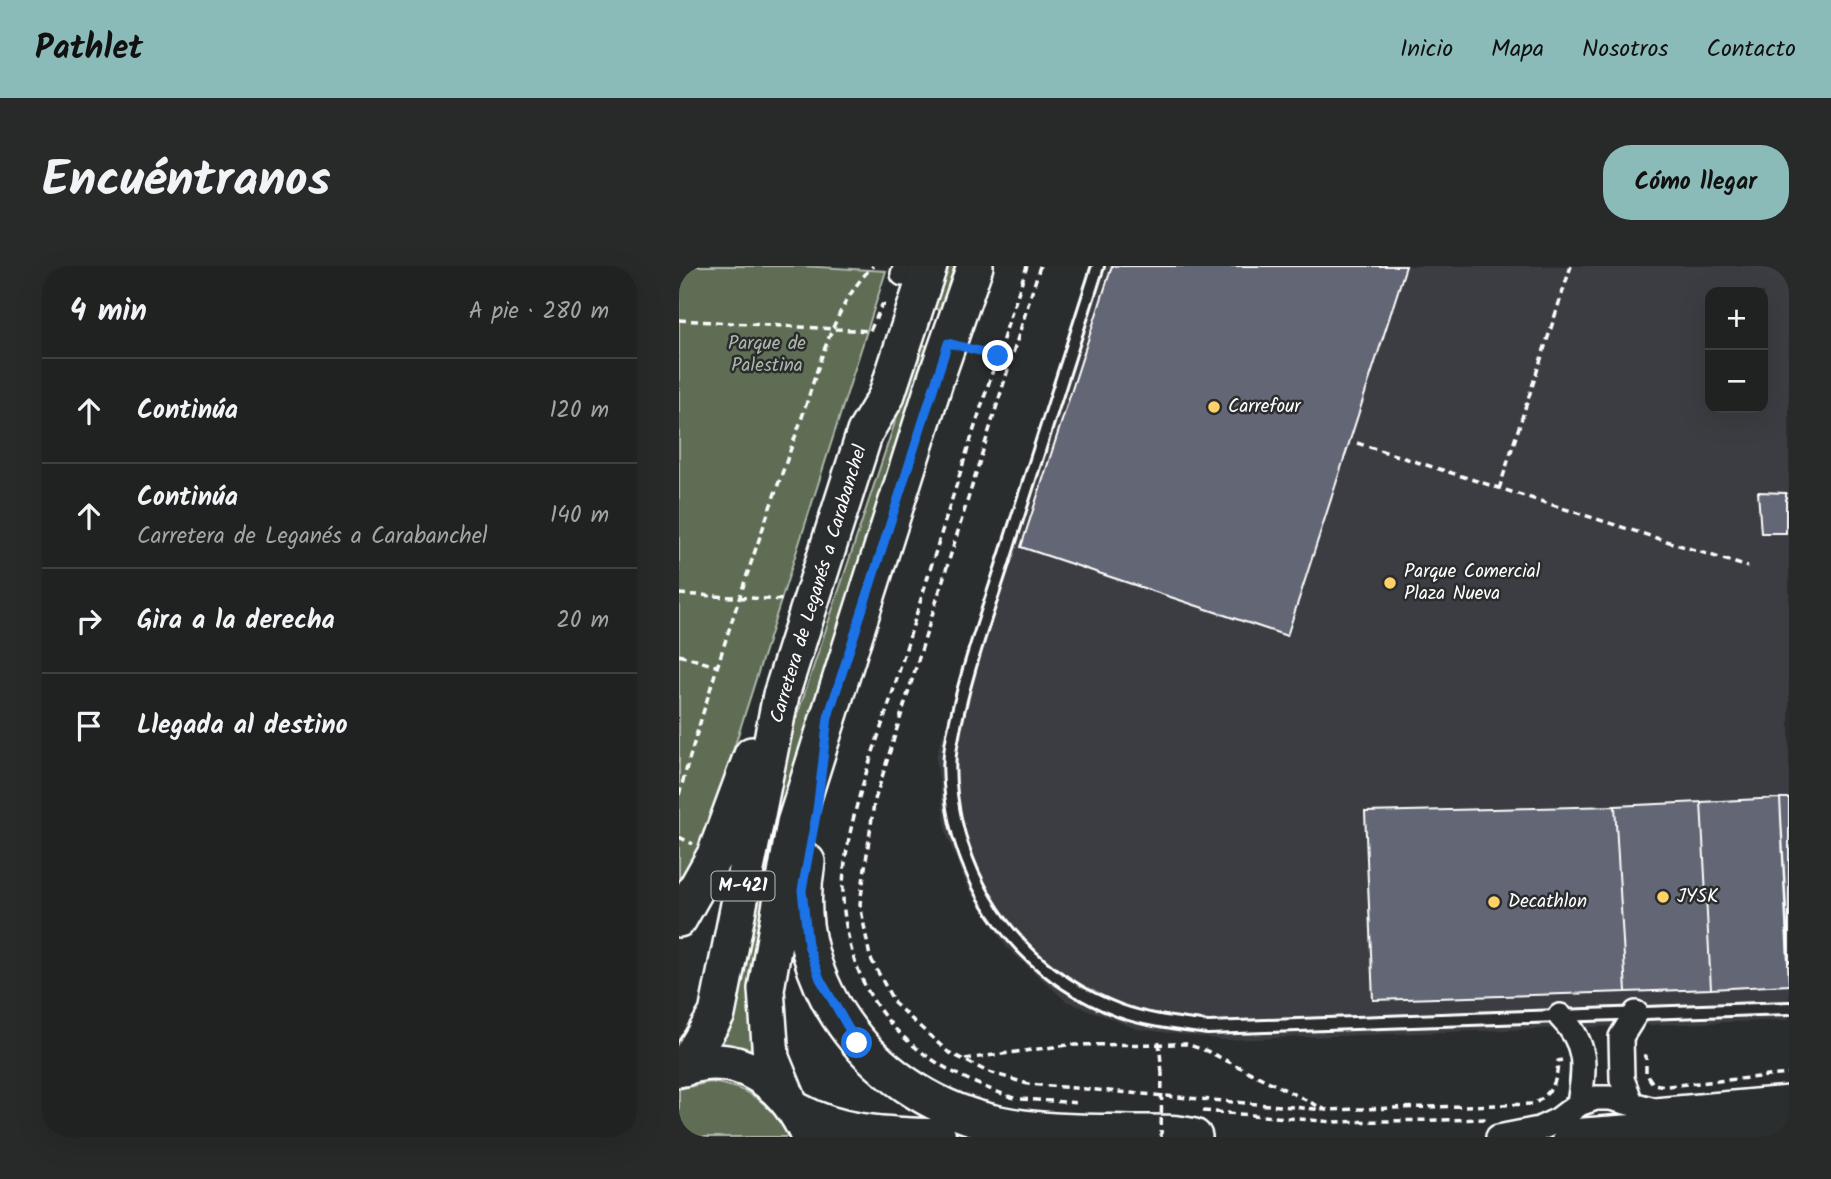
<!DOCTYPE html>
<html lang="es">
<meta charset="utf-8">
<style>
:root{--surface:#202222;--page:#282a2a;--text:#f1f3f6;--muted:#a2a4a5;--line:#3d3f40;--accent:#8bbbb9}
body{margin:0;font-family:Kalam,sans-serif;background:var(--page);color:var(--text)}
.controls{position:absolute;right:21px;top:21px;display:grid;overflow:hidden;border-radius:14px;box-shadow:0 7px 28px #0002}
.controls button{width:63px;height:63px;display:grid;place-items:center;padding:0;border:0;border-bottom:2px solid var(--line);background:var(--surface);color:var(--text);font:35px sans-serif}
.stop{position:absolute;width:21px;height:21px;margin:-16px;border:5px solid #1a73e8;border-radius:50%;background:#fff}
.stop.end{background:#1a73e8;border-color:#fff;box-shadow:0 2px 7px #0008}
.list{margin:0;padding:0;list-style:none}
h2{display:flex;justify-content:space-between;align-items:center;height:91px;margin:0;padding:0 28px;font-size:30px}
h2 small{font-size:23px;font-weight:400;color:var(--muted)}
.list li{display:grid;grid-template-columns:46px 1fr auto;gap:21px;align-items:center;box-sizing:border-box;height:105px;padding:0 28px;border-top:2px solid var(--line)}
.list b{display:block;font-size:26px;white-space:nowrap}
.list p{margin:0;font-size:23px;white-space:nowrap;color:var(--muted)}
.list em{font-size:23px;font-style:normal;color:var(--muted)}
.icon{flex:none;width:38px;height:38px;fill:none;stroke:currentColor;stroke-width:2;stroke-linecap:round;stroke-linejoin:round}
.map{position:relative;flex:none;width:1110px;height:871px;overflow:hidden;border-radius:28px}
header{display:flex;align-items:center;gap:42px;box-sizing:border-box;height:98px;padding:0 35px;background:var(--accent);color:#111}
header strong{font-size:33px}
nav{display:flex;gap:38px;margin-inline-start:auto;font-size:24px}
.intro{display:flex;align-items:center;justify-content:space-between;box-sizing:border-box;height:168px;padding:0 42px}
h1{margin:0;font-size:49px}
.button{padding:18px 32px;border-radius:28px;background:var(--accent);color:#111;font-size:24px;font-weight:700}
main{display:flex;gap:42px;padding:0 42px}
aside{flex:1;background:var(--surface);border-radius:28px;box-shadow:0 7px 28px #0002}
.map>svg:first-child{display:block}
.built{fill:#3b3e43;fill-rule:evenodd}
.green{fill:#5e6d55;stroke:#aeb6aa;stroke-width:2}
.building{fill:#626674;stroke:#fff;stroke-width:2}
.lines{fill:none;stroke-linecap:round;stroke-linejoin:round}
.service-casing{stroke:#fff;stroke-width:16}
.minor-casing{stroke:#fff;stroke-width:28}
.primary-casing{stroke:#fff;stroke-width:40}
.path{stroke:#fff;stroke-width:3.5;stroke-dasharray:7 5;stroke-linecap:butt}
.service{stroke:#2a2d2e;stroke-width:10}
.minor{stroke:#2a2d2e;stroke-width:23}
.primary{stroke:#2a2d2e;stroke-width:35}
.path-bridge{stroke:#fff;stroke-width:3.5;stroke-dasharray:7 5;stroke-linecap:butt}
.route{stroke:#1a73e8;stroke-width:9}
.poi-dot{fill:#ffd166;stroke:#2a2d2e;stroke-width:2.5}
.labels{text-anchor:middle;dominant-baseline:central;stroke-width:5;stroke-linejoin:round;paint-order:stroke}
.shield{fill:#2a2d2e;stroke:#bfc0c0;stroke-width:2}
.shield-label{font-size:18px;font-weight:bold;fill:#fff}
.park-label{font-size:19px;fill:#aeb6aa;stroke:#2a2d2e}
.poi-label{font-size:19px;fill:#fff;stroke:#2a2d2e;text-anchor:start}
.street-label{font-size:19px;fill:#fff;stroke:#2a2d2e}
</style>
<header>
<strong>Pathlet</strong>
<nav><a>Inicio</a><a>Mapa</a><a>Nosotros</a><a>Contacto</a></nav>
</header>
<div class="intro"><h1>Encuéntranos</h1><a class="button">Cómo llegar</a></div>
<main>
<aside>
<h2>4 min<small>A pie · 280 m</small></h2>
<ul class="list">
<li><svg class="icon" aria-label="ahead" viewBox="0 0 24 24"><path d="M12 20V5M6 11l6-6 6 6"/></svg><div><b>Continúa</b></div><em>120 m</em></li>
<li><svg class="icon" aria-label="ahead" viewBox="0 0 24 24"><path d="M12 20V5M6 11l6-6 6 6"/></svg><div><b>Continúa</b><p>Carretera de Leganés a Carabanchel</p></div><em>140 m</em></li>
<li><svg class="icon" aria-label="right" viewBox="0 0 24 24"><path d="M7 20v-9h11M14 6l5 5-5 5"/></svg><div><b>Gira a la derecha</b></div><em>20 m</em></li>
<li><svg class="icon" aria-label="arrive" viewBox="0 0 24 24"><path d="M6 21V4h12l-3 4 3 4H6"/></svg><div><b>Llegada al destino</b></div></li>
</ul>
</aside>
<div class="map">
<svg width="1110" height="871" viewBox="0 0 1110 871">
<rect width="100%" height="100%" fill="#2a2d2e"/>
<filter id="ink" filterUnits="userSpaceOnUse"><feTurbulence type="fractalNoise" baseFrequency=".0143" numOctaves="2"/><feDisplacementMap in="SourceGraphic" scale="14" xChannelSelector="R" yChannelSelector="G"/><feConvolveMatrix kernelMatrix="1 2 1 2 8 2 1 2 1" color-interpolation-filters="sRGB"/></filter>
<g filter="url(#ink)">
<path class="built" d="M410,0H1110V754L544,774L458,763L387,735L328,682L288,620L267,567L257,491ZM1031,26H1084V142H1031Z"/>
<path class="green" d="M0,0H122L207,5L17,601L0,624Z
M268,0H282L267,45L254,42Z
M242,78L254,82L73,747L72,783L42,779L53,747L115,459Z
M31,816C70,821 91,836 110,871H0V823Z"/>
<path class="building" d="M433,0H727L608,370L342,281Z
M1079,226L1107,227V267H1082Z
M1101,532L1110,719L1032,723L1022,536Z
M1101,532H1110V697Z
M1022,536L1032,723L947,726L936,540Z
M936,540L947,726L694,734L686,546Z"/>
<g class="lines">
<g class="service-casing">
<path id="service" d="M419,0C390,91 361,181 332,272C311,340 284,410 272,480C267,509 274,552 283,579C308,657 364,716 441,745C469,755 500,758 529,762L1110,742"/>
</g>
<g class="minor-casing">
<path id="minor" d="M224,8L227,0
M881,750C909,778 906,800 900,838
M952,836L943,813L942,771L957,747
M819,871L860,863L879,854L900,838L917,832H931L976,844L1110,832"/>
</g>
<g class="primary-casing">
<path id="primary" d="M128,596C105,721 200,834 320,858C363,867 408,866 452,867C473,867 495,866 515,871
M0,653L36,589L73,489
M5,802L38,748L102,429L186,166L207,131L250,0
M0,803C60,780 107,818 130,871
M108,831L92,792L87,723L116,557L257,112L296,0
M119,845C163,869 210,869 259,871
M892,871L1110,855"/>
</g>
<path class="path" d="M361,0L195,537L181,638L191,691L216,738L269,786L307,805L349,818L647,844
M0,54L191,65L203,39L209,40
M293,83L332,93
M678,177L1069,301
M820,223L892,0
M0,328L106,334
M0,389L37,400
M0,529C35,405 75,284 119,163C138,109 152,41 194,0
M0,571L14,578
M480,776L483,807
M964,790H967V807L974,818L988,820L1110,808
M286,793L389,779L507,778L528,785L647,844L855,838C873,826 878,817 879,795L883,794
M335,832C241,800 177,750 165,645C157,578 196,484 216,419C258,279 302,139 348,0
M342,833L401,837
M524,845L655,856L810,853"/>
<use href="#service" class="service"/>
<use href="#minor" class="minor"/>
<use href="#primary" class="primary"/>
<path class="path-bridge" d="M482,871L483,807"/>
</g>
</g>
<g class="lines" filter="url(#ink)">
<path class="route" d="M178,777L141,713L129,679L123,624L138,544L149,451L269,77L319,90"/>
</g>
<g class="poi-dot">
<circle cx="535" cy="141" r="7"/>
<circle cx="711" cy="317" r="7"/>
<circle cx="984" cy="631" r="7"/>
<circle cx="815" cy="636" r="7"/>
</g>
<g class="labels">
<rect class="shield" x="32.5" y="605.5" width="63" height="29" rx="5"/>
<g class="shield-label">
<text x="64" y="620">M-421</text>
</g>
<g class="park-label">
<text x="88" y="78">Parque de<tspan x="88" dy="22">Palestina</tspan></text>
</g>
<g class="poi-label">
<text x="549" y="141">Carrefour</text>
<text x="725" y="306">Parque Comercial<tspan x="725" dy="22">Plaza Nueva</tspan></text>
<text x="998" y="631">JYSK</text>
<text x="829" y="636">Decathlon</text>
</g>
<g class="street-label">
<text transform="translate(140 318) rotate(-73)">Carretera de Leganés a Carabanchel</text>
</g>
</g>
</svg>
<div class="controls">
<button>+</button>
<button>−</button>
</div>
<div class="stop" style="left:178px;top:777px"></div>
<div class="stop end" style="left:319px;top:90px"></div>
</div>
</main>
